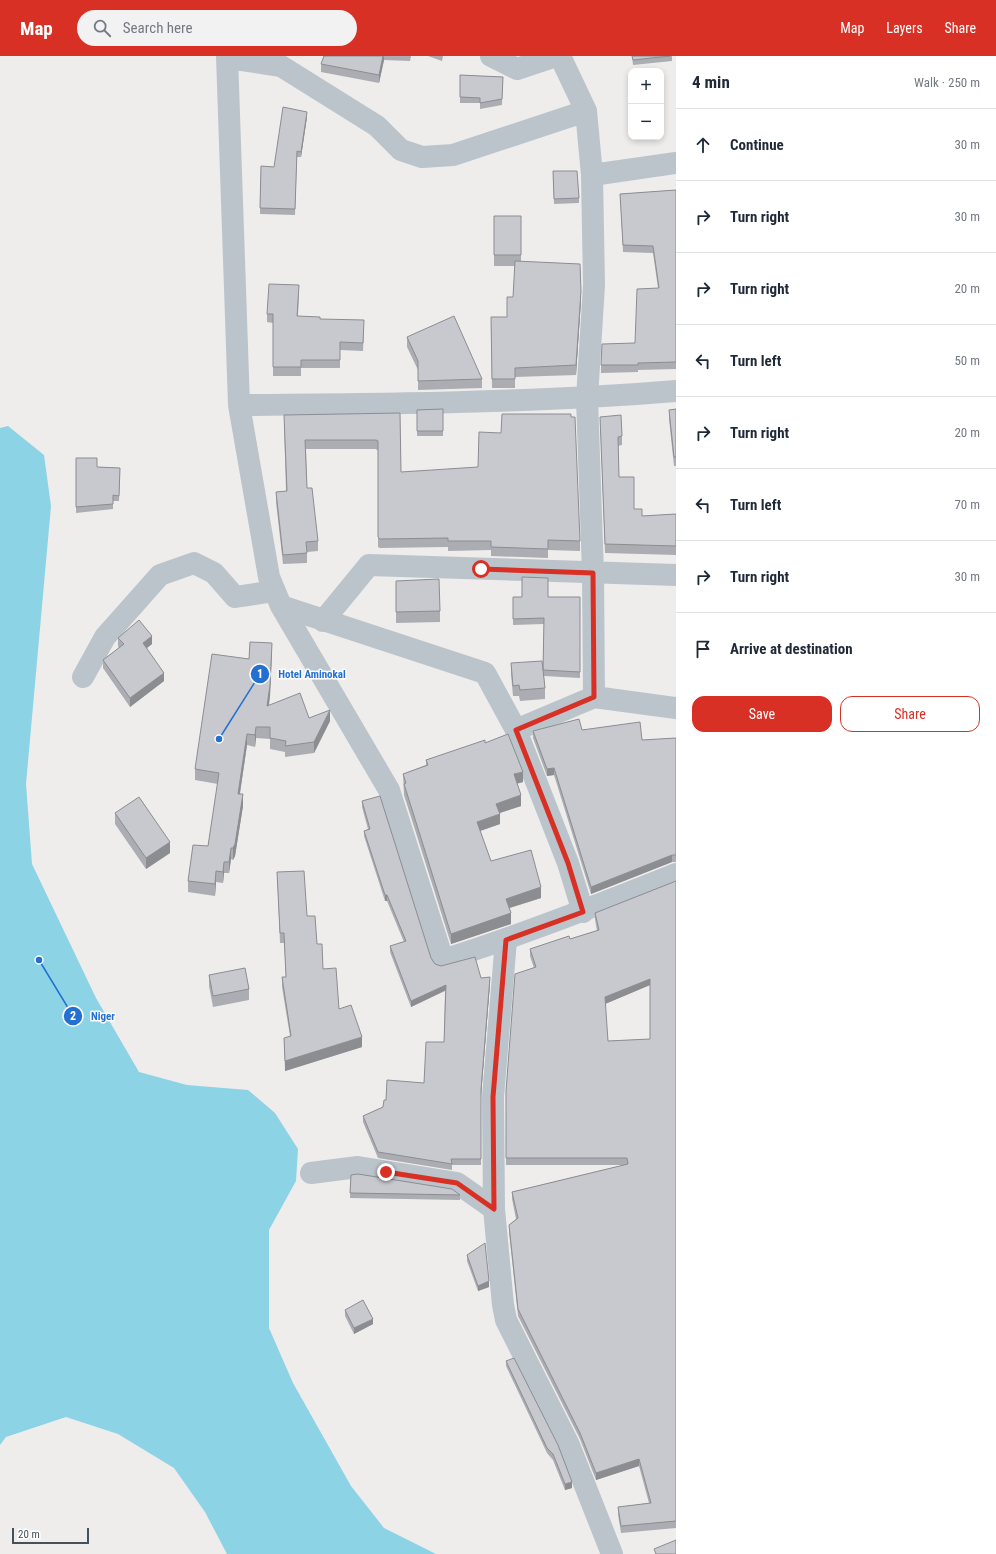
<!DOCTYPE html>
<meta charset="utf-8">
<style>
:root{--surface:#fff;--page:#f2f2f3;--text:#1f2937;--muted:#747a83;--line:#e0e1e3;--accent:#d93025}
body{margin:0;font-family:"Roboto Condensed",sans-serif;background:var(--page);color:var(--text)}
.controls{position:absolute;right:12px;top:12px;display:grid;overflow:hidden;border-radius:8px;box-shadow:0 2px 6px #0003}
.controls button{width:36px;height:36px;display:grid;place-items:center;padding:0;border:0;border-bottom:1px solid var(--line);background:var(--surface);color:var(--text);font:20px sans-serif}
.scale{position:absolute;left:12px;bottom:10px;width:77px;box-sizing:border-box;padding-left:4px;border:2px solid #465058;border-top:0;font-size:11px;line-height:14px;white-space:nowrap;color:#465058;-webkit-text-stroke:3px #fff;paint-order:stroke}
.stop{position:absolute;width:12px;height:12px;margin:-9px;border:3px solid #d93025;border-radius:50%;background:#fff}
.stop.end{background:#d93025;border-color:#fff;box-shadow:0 1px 4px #0008}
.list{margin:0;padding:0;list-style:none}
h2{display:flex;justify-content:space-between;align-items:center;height:52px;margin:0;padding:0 16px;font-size:17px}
h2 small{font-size:13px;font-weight:400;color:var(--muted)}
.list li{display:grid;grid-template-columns:26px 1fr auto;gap:12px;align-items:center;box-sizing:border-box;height:72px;padding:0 16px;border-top:1px solid var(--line)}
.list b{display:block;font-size:15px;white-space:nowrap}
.list em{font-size:13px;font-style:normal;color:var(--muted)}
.actions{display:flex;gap:8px;padding:12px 16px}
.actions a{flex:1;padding:9px 0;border:1px solid var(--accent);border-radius:12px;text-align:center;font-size:14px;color:var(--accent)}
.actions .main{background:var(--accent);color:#fff}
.icon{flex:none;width:22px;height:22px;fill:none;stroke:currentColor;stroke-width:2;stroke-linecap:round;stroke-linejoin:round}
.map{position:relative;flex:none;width:676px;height:1498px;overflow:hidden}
header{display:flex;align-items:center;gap:24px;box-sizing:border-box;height:56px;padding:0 20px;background:var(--accent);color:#fff}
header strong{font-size:19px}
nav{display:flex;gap:22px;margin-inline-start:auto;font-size:14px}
.search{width:280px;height:36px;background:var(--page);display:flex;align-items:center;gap:10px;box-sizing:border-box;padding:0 14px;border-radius:22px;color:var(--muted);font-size:15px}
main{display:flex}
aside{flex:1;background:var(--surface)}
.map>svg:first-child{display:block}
.water{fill:#8cd3e5}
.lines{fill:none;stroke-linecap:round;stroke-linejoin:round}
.minor{stroke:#bbc4cb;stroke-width:22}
.wall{fill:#abadb2;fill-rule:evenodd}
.shaded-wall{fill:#8b8d91}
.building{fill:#c7c9cf;stroke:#8b8d91;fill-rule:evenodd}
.route{stroke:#d93025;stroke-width:5}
.leader{fill:none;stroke:#2470d1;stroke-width:1.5}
.callout-dot{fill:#2470d1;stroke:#fff;stroke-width:1.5}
.mark-label{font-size:12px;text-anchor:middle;font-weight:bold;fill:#fff}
.callout-label{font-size:11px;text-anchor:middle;font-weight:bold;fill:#2470d1;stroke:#fff;stroke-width:3;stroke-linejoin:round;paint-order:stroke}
</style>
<header>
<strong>Map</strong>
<div class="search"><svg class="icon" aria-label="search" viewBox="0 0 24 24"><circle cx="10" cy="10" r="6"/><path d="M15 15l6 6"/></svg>Search here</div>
<nav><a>Map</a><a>Layers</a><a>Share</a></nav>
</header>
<main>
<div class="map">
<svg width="676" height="1498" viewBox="0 0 676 1498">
<rect width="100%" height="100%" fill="#efecec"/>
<path class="water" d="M8,370L44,399L51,450L26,728L32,808L96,942L139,1016L187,1029L248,1034L275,1057L298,1093L296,1125L269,1174V1272L293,1327L351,1430L384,1472L436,1498H227L205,1456L174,1412L118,1378L66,1361L6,1381L0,1389V372Z"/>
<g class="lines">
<path class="minor" d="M227,0L239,349L269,521L281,550L389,734L443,904C522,879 599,849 676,818
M491,0L517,13L556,0
M560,0L586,55L592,119L594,229L587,342L593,517L594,641
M228,2L281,10L377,70L401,94L422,101L453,99L586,55
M592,119L676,107
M239,349C385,348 531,347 676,335
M281,550L485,617L516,674L594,641L676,652
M323,565L369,509L676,519
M83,621L105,581L160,519L194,507L214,517L235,541L274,535
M516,674L568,807L583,856
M506,884L493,1041L494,1153L503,1249L506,1264L569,1389L612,1498
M311,1117L358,1111L457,1127L494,1153"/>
</g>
<path class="wall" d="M324,0H411L410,5L384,4L379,27L321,16V8Z
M428,0H443L442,5Z
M632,0H672V5L633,9Z
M460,19L503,21L502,49L480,53V47H460Z
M307,61L301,101H297L295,159L260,158L261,110L274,111Z
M553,115L579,142V147L554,148Z
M676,134V313L638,314V316L601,317V309L635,287L658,232L653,197L623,196L620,138Z
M494,160H521V206L581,244L576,319L515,321V332H492L491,270L507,261L513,241L515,210H494Z
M299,238L298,260L320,263L364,273L363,295L340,294V312H301V320H273V267L267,266V258Z
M407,281L482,323V332L418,334V314L407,291Z
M443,353V380H417V354Z
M676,353V410H674L669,363V354Z
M400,357L401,416L580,485V495L548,494V502L491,500V494L448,495V491L380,492L378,491V395L376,393H306L307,432L318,485V495L307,496V507L283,508L276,446V436L286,435L284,368Z
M600,361L622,380V389L618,390L619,421L634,453L642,460L676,458V499L605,497Z
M76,402L97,411L120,412L119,445H113V453L76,457Z
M396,536L440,555V566L396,567Z
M513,541H580V622L544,620L545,632V643L520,645L519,640H513L511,618V607L543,613L544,568L513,569Z
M118,582L152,588L147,592L164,625L130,651L103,612V604L119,592L118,590Z
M272,598L270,640L269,649L309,662L330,665L314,697L285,701V696L270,693V683L256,682L255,691L247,689L240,738L243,750L235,800L233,804L231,803L229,817H224L223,827L216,826L215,840L188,836V825L208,790L218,728L195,724V713L249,603Z
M582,674L642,684L676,682V806H672L591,838L554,719L547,720L533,682V675Z
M485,687L523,726L517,728L521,750L500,757V768L480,775L491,805L541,842L510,852L511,868L451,888L404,739L403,718L426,709V704Z
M362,745L431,902L435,908L441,910L481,922L490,927L481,1039V1109H452V1114L378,1102L363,1066V1060L383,1051L386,1044L424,1027L444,986L445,935L411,951L390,896V890L404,886L387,845H385L364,780V775L368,773L362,751Z
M115,757L170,797L146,813L115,768Z
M277,816L307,860L317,888L323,913L339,953L362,991L285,1015L284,982L290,980L282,931V921H286L284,887H280Z
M676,825V1472L621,1477L618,1458V1451L649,1447L639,1410L596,1424L580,1383L518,1260L509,1176V1169L516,1163L512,1143V1136L624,1109H506V1035L534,912L530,900V893L570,883L597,875L595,863V857ZM650,929V983L608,985L605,948Z
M209,919L249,933V944L213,951L209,930Z
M351,1119L460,1139V1144L350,1142Z
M467,1199L489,1231L478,1235L467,1205Z
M345,1254L373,1268L354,1278L345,1260Z
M506,1305L572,1432L565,1434L553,1404L547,1397L506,1310Z"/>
<path class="shaded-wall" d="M383,0H384V4L379,27V19Z
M307,56V61L301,101V96Z
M581,235V244L576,319V309Z
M152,580V588L143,595V587Z
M272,587L270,640L267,661V650Z
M164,617V625L130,651V642Z
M330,654V665L314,697V686Z
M256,671V682L255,691V679Z
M247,678V689L238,749V738Z
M554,712V719L547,720V713Z
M523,716V726L514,728V718Z
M243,738V750L235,800L233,804V792Z
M521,739V750L496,758V748Z
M500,758V768L477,776V766Z
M170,786V797L146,813V802Z
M231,792V803L229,817V806Z
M672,799V806L591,838V831Z
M224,806V817L223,827V816Z
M216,815V826L215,840V828Z
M541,831V842L506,853V843Z
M385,839H387V845H385Z
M511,857V868L451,888V878Z
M490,921V927L481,1040V1034Z
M650,923V929L605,948V941Z
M446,929V934L411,951V945Z
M362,981V991L285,1015V1005Z
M489,1225V1231L478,1235V1230Z
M373,1263V1268L354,1278V1272Z
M639,1403V1410L596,1424V1417Z
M572,1426V1432L565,1434V1428Z"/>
<path class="building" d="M324,0H383L379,19L321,8Z
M632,0H670L633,4Z
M460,19L503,21L502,43L480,47V42L460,41Z
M283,51L307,56L301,96L297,95L295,153L260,152L261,110L274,111Z
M553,115H577L579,142L554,143Z
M676,134V306L638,307V309H601L602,288L635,287L637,233L659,232L653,190L623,189L620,138Z
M494,160H521V199H494Z
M515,205L580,208L581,235L576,309L515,312V323H492L491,261H507V241H513Z
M269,228L299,229L297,260L320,261V263L364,264L363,287L340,286V304H301V311H273V258H267Z
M454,260L482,323L418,325V305L407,281Z
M443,353V375H417V354Z
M676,353V401H674L669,354Z
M400,357L401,416L478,411L479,376L501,377L502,358H571V361H575L580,485L548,484V493L491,491V485H448V482L380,483L378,481V385L376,384H305L307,432H312L318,485L306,486L307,497L283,499L276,436L287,435L284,359Z
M621,359L622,380L618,381L619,421H634V453H642V460L676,458V490L605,488L600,361Z
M76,402H97V411L120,412L119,440L113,439V448L76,451Z
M522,521L548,522V541H580V616L543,614L544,562L513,563V541H522Z
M439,523L440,555L396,556V525Z
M139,564L152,580L143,587L164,617L130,642L103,604L124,588L118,582Z
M250,586L272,587L270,629L267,650L300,637L309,662L330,654L314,686L285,690L286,685L270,682V671H256L255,679L247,678L238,738H243L235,788L233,792H231L229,806H224L223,816L216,815L215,828L188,825L193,789L208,790L219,717L195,713L212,598L249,603Z
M542,605L545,632L520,634L519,629L513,630L511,607Z
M579,663L582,674L640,666L642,684L676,682V799H672L591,831L554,712L547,713L533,675Z
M508,678L523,716L514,718L521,739L496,748L500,758L477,766L491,805L531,794L541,831L506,843L511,857L451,878L404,728L406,727L403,718L428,709L426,704L485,684V687Z
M380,740L431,902L435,908L441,910L475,901L481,922L490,921L481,1034V1103H451L452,1108L378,1096L363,1060L383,1051L384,1044H386L387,1024L424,1027L426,986H444L446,929L411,945L390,890L406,885L387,839H385L364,775L370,773L362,745Z
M139,741L170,786L146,802L115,757Z
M304,815L307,860H315L317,888H322L323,913L336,912L339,953L351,949L362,981L285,1005L284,982L291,980L282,921H286L284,877H280L277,816Z
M676,825V1465L621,1470L618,1451L651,1447L639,1403L596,1417L580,1377L518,1253L509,1169L518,1162L512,1136L628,1108L627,1102H506V1035L515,918L536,911L530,893L569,880L570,883L599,874L595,857ZM650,923V983L608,985L605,941Z
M245,912L249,933L213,940L209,919Z
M358,1118L452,1133L460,1139L350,1137L351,1119Z
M485,1187L489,1225L478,1230L467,1199Z
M363,1244L373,1263L354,1272L345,1254Z
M514,1302L558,1389L572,1426L565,1428L553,1398L547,1392L506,1305Z
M676,1484V1498H656L654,1493Z"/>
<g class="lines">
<path class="route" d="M386,1116L457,1127L494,1153L493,1041L506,884L583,856L568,807L516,674L594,641L593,517L481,513"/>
</g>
<path class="leader" d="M219 683L260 618M39 904L73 960"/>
<g class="callout-dot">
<circle cx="219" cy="683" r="4"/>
<circle cx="39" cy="904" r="4"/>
<circle cx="260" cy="618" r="10"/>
<circle cx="73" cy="960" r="10"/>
</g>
<g class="mark-label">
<text x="260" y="622">1</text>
<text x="73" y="964">2</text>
</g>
<g class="callout-label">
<text x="312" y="622">Hotel Aminokal</text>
<text x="103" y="964">Niger</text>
</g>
</svg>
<div class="controls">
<button>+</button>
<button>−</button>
</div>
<div class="scale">20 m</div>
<div class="stop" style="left:481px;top:513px"></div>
<div class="stop end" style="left:386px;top:1116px"></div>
</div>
<aside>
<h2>4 min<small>Walk · 250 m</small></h2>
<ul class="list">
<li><svg class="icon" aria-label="ahead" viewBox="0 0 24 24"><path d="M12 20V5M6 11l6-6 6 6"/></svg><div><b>Continue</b></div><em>30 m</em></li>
<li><svg class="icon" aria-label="right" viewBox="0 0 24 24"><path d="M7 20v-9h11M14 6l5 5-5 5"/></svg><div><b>Turn right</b></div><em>30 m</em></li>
<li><svg class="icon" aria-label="right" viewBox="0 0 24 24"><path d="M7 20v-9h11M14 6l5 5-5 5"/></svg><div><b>Turn right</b></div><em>20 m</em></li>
<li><svg class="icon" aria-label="left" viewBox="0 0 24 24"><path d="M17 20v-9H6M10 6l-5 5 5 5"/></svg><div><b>Turn left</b></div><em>50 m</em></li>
<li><svg class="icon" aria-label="right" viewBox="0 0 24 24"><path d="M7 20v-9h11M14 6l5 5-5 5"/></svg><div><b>Turn right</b></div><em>20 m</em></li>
<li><svg class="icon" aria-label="left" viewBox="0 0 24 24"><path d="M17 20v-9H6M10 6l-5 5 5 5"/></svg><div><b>Turn left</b></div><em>70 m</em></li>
<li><svg class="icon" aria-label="right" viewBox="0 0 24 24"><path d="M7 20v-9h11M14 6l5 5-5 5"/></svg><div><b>Turn right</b></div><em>30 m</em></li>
<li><svg class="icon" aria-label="arrive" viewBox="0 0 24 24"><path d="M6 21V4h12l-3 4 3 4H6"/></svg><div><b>Arrive at destination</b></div></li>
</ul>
<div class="actions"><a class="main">Save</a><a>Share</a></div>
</aside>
</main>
